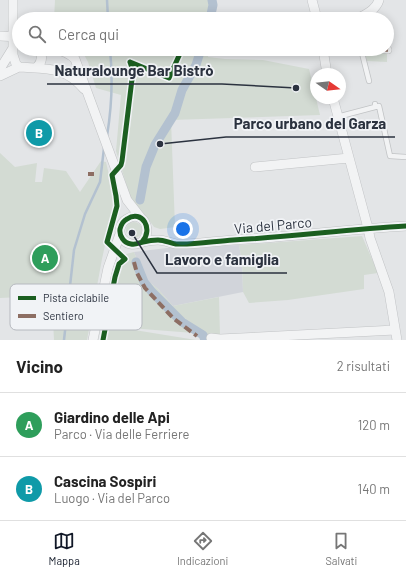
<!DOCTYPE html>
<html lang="it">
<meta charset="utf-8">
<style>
:root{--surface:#fff;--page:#f6f6f6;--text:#222;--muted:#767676;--line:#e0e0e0;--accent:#111827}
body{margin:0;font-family:Barlow,sans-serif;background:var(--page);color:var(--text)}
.compass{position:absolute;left:310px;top:68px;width:36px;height:36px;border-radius:50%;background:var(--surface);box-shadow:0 2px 10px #0003;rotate:104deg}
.you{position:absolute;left:183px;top:229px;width:14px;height:14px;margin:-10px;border:3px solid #fff;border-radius:50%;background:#1a73e8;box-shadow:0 0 0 6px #1a73e833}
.badge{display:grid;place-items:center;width:26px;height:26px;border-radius:50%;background:var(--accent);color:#fff;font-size:13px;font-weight:700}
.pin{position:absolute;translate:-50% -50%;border:2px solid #fff;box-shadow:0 1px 4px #0006}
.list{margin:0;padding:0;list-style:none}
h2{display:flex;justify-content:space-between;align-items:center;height:52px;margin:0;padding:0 16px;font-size:17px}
h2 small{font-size:13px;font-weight:400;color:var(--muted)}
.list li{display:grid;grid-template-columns:26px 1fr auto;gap:12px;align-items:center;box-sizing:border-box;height:64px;padding:0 16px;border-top:1px solid var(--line)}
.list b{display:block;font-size:15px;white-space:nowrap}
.list p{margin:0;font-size:13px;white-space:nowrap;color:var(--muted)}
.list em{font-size:13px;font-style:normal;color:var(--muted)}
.icon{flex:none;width:22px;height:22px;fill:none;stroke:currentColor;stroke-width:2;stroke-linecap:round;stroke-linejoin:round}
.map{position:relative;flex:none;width:406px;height:340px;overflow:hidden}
.search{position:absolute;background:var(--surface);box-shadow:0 2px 10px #0003;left:12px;right:12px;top:12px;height:44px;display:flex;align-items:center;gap:10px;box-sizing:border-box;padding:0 14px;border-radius:22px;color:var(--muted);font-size:15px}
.sheet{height:180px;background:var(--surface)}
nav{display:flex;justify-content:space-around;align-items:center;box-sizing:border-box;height:56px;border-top:1px solid var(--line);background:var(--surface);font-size:11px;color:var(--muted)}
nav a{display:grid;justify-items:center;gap:2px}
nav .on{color:var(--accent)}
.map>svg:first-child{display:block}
.built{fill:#d1d4da}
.green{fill:#d3dbd3}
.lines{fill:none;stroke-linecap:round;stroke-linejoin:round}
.stream{stroke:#b3c1d0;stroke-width:2.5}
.canal{stroke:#b3c1d0;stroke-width:9}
.service-casing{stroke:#c1c3c5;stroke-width:6}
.pedestrian-casing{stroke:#c1c3c5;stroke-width:8}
.minor-casing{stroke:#c1c3c5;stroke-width:10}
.service{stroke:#f2f3f4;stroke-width:4.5}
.pedestrian{stroke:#f2f3f4;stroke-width:7}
.minor{stroke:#f2f3f4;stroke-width:9}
.quiet{stroke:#8d6e63;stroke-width:4;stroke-dasharray:8 4;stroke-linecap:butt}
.cycleway-casing{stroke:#f1f3f6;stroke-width:8}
.cycleway{stroke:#1b5e20;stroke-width:5}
.labels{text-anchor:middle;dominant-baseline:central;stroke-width:3.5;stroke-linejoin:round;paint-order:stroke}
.street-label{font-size:14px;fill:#2b323f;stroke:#f1f3f6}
.key{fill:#f1f3f6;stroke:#b6b9bf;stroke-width:1}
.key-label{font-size:11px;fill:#2b323f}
.leader{fill:none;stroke:#2b323f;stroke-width:1.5}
.callout-dot{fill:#2b323f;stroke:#f1f3f6;stroke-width:1.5}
.callout-label{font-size:15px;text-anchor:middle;font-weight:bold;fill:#2b323f;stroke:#f1f3f6;stroke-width:3.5;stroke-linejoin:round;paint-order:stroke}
</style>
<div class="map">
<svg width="406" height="340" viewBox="0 0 406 340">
<rect width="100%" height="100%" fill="#e3e5e7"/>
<path class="built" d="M239,245L242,262L243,292L173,306L158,289L144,278L134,252L175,247Z"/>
<path class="green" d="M55,0H216L213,19H54Z
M387,36V62L367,61L364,49H387Z
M81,49H209L208,57L225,59L263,60L309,69L320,115L171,120L175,227L160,229L154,227L146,216L135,207L130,196L116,151L121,95L96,88L88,62Z
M0,153L15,167L37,163L35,182H42L44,168L66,171L80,192L101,161L106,162L114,196L112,213L102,259L87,340H54L52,300L22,297L0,298Z
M126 230a8 8 0 1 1 16 0a8 8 0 1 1-16 0Z
M362,236L378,273L364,275V289L288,300L249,303L243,292L242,262L239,245Z
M134,252L144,278L158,289L173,306L219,297L220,335L116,327L196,340H105L120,269L127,260L126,254Z"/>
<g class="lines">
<path class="stream" d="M107,0L108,19
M107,136C112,106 113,79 110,49
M64,340L74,250L85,214L100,182L104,148"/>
<path class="canal" d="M210,19L213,5L212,0
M140,200L146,167L155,145L175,113L182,90L196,65L201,49
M136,262L144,282L152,292L182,322L203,335L205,340"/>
<g class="service-casing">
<path id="service" d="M361,49L369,81
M375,107L379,106L390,156L406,157
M337,117L375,107V104"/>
</g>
<g class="pedestrian-casing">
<path id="pedestrian" d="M382,49L388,50"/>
</g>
<g class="minor-casing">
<path id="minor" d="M13,0V55L16,64L19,67C46,69 65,66 84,89
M312,0L317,19
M357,19C366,14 376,10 379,0
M0,36L19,37
M55,49C63,51 69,53 75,59L127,200L141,218
M323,49L327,74
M37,67C42,62 43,56 39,49
M0,69L13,48
M0,76L19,67
M333,98L368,228L370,238L389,292L397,340
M255,167L349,158
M142,242C154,229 142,209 127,219C123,221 121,225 120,229C119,236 124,243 131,244C136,245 138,243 143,242C147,241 153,240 158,240C164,240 170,243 176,244C193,245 216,241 233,240C291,237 348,229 406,226
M211,338L220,339L395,330
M93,340L108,268L120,234"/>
</g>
<use href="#service" class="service"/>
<use href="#pedestrian" class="pedestrian"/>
<use href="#minor" class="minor"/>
<path class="quiet" d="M382,49L388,50
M88,174H94
M134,262L137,273L145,288L173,318L197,336"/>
<g class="cycleway-casing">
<path id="cycleway" d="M130,62L169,78L182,49
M142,242C154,229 142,209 127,219C123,221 121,225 120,229C119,236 124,243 131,244C136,245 138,243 143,242C147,241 153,240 158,240C164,240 170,243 176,244C193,245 216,241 233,240C291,237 348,229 406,226
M103,340L115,277L119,264L125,259L107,242L117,206L116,196L112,175L121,165L122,161L133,71L130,62"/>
</g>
<use href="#cycleway" class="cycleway"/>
</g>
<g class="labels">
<g class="street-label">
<text transform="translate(273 225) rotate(-5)">Via del Parco</text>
</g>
</g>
<rect x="10" y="284" width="132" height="46" rx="6" class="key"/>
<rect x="18" y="296" width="18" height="4" fill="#1b5e20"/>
<rect x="18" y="314" width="18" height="4" fill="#8d6e63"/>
<g class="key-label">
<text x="43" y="302">Pista ciclabile</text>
<text x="43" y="320">Sentiero</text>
</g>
<path class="leader" d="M296 88L222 84H47M160 144L226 137H395M132 233L157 273H287"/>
<g class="callout-dot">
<circle cx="296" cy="88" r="4"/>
<circle cx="160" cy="144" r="4"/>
<circle cx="132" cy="233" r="4"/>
</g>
<g class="callout-label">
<text x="134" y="76">Naturalounge Bar Bistrò</text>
<text x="310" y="129">Parco urbano del Garza</text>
<text x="222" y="265">Lavoro e famiglia</text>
</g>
</svg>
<svg class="compass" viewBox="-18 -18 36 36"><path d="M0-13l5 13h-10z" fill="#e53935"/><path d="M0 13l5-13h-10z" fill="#767676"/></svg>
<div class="you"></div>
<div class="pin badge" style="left:45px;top:258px;background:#2e9e5b">A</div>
<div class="pin badge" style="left:39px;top:133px;background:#0f9aa8">B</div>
<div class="search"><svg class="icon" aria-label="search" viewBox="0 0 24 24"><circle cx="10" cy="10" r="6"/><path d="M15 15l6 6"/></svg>Cerca qui</div>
</div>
<section class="sheet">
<h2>Vicino<small>2 risultati</small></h2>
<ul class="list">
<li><span class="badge" style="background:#2e9e5b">A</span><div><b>Giardino delle Api</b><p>Parco · Via delle Ferriere</p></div><em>120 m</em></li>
<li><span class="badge" style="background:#0f9aa8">B</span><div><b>Cascina Sospiri</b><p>Luogo · Via del Parco</p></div><em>140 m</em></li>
</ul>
</section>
<nav>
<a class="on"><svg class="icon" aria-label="map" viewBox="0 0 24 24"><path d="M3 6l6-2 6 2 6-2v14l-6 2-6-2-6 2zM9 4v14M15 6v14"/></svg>Mappa</a>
<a><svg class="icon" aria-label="directions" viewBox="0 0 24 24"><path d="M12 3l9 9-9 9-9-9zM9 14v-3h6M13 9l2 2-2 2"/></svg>Indicazioni</a>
<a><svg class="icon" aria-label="saved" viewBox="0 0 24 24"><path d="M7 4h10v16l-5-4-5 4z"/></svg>Salvati</a>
</nav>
